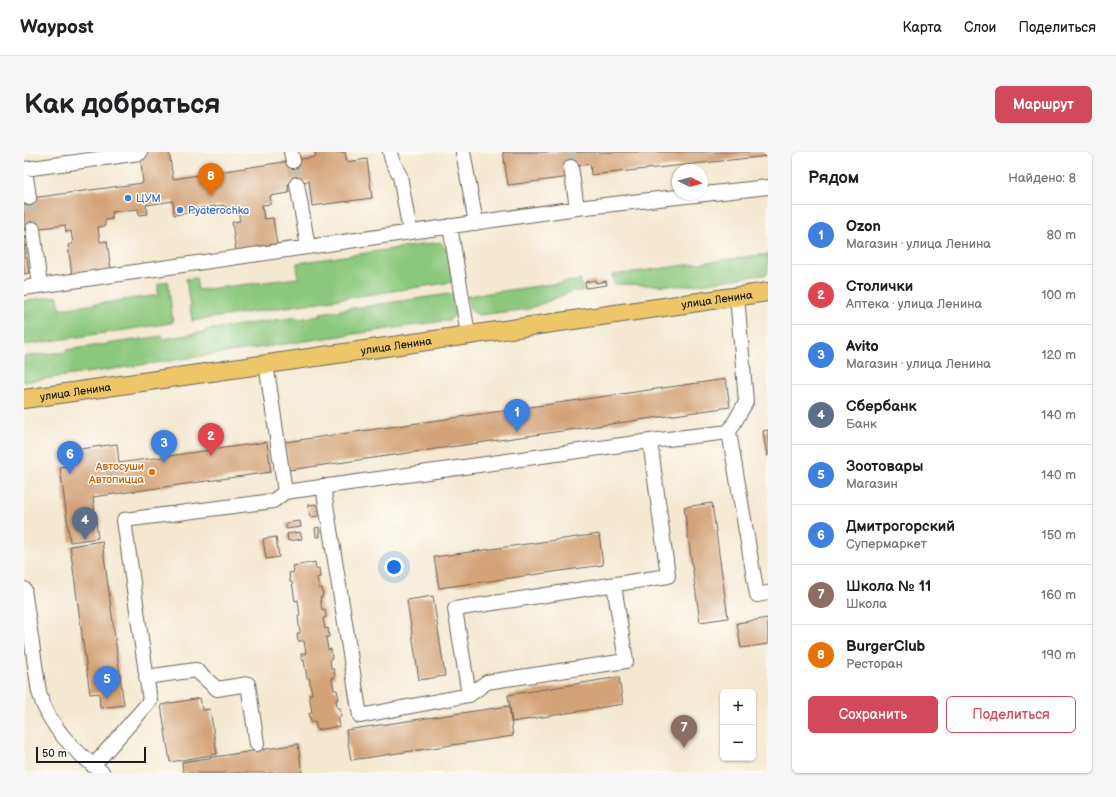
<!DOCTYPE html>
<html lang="ru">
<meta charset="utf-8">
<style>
:root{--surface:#fff;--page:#f6f6f6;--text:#202124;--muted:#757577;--line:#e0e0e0;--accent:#d1495b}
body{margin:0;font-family:"Balsamiq Sans",sans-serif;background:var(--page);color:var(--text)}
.controls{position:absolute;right:12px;bottom:12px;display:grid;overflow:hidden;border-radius:6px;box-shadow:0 1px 3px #0004}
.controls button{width:36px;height:36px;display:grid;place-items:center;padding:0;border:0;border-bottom:1px solid var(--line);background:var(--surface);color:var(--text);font:20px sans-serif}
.compass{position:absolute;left:648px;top:12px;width:36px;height:36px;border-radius:50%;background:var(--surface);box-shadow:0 1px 3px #0004;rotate:95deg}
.scale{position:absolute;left:12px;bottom:10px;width:110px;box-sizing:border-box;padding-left:4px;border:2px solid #1c1c1c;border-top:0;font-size:11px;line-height:14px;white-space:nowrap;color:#1c1c1c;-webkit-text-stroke:3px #fdfcf7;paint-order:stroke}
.you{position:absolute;left:370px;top:415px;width:14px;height:14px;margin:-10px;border:3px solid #fff;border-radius:50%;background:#1a73e8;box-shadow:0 0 0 6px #1a73e833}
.badge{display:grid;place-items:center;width:26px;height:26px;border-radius:50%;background:var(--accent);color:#fff;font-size:13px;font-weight:700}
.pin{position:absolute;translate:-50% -33px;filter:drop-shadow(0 1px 2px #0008)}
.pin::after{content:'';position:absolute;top:21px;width:14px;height:12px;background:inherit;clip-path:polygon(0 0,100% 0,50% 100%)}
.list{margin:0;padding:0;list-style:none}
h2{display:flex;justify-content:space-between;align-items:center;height:52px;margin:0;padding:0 16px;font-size:17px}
h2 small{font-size:13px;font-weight:400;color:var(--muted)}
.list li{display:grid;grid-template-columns:26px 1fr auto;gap:12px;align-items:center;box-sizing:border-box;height:60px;padding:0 16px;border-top:1px solid var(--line)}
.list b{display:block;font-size:15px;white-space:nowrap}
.list p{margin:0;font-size:13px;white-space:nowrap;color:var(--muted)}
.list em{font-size:13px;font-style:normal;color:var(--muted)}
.actions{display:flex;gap:8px;padding:12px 16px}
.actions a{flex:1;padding:9px 0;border:1px solid var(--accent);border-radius:6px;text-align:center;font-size:14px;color:var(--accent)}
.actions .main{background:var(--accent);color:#fff}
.map{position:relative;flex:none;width:744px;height:621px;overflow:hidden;border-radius:6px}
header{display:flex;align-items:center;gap:24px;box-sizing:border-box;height:56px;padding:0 20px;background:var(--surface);border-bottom:1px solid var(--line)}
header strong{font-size:19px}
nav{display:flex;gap:22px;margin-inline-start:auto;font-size:14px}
.intro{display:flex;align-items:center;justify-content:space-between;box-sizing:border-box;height:96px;padding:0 24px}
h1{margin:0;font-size:28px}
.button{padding:10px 18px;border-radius:6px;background:var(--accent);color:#fff;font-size:14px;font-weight:700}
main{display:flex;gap:24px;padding:0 24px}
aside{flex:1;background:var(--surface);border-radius:6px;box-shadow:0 1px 3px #0004}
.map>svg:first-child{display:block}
.green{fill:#8bc77c;stroke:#54724c}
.building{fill:#d3a378}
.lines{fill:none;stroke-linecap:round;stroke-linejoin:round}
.minor-tunnel{stroke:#c9bfac;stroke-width:14;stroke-dasharray:14 7;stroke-linecap:butt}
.minor-casing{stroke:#68635b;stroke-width:16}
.major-casing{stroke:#68635b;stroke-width:20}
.minor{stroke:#fff;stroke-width:14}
.major{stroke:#ecc669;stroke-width:18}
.shop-dot{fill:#3f7fe0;stroke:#fdfcf7;stroke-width:1.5}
.food-dot{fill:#e8710a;stroke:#fdfcf7;stroke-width:1.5}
.labels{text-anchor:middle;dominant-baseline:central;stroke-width:3;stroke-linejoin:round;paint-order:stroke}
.shop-label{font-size:11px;fill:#366cbe;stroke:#fdfcf7;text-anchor:start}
.street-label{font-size:11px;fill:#1c1c1c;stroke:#fdfcf7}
.food-label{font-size:11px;fill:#c56008;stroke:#fdfcf7;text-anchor:end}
</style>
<header>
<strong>Waypost</strong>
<nav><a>Карта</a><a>Слои</a><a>Поделиться</a></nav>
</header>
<div class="intro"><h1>Как добраться</h1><a class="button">Маршрут</a></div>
<main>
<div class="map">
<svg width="744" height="621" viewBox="0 0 744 621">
<rect width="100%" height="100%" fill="#fdfcf7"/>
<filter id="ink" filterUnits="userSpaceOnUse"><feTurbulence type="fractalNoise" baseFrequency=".025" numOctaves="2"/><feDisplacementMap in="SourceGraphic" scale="8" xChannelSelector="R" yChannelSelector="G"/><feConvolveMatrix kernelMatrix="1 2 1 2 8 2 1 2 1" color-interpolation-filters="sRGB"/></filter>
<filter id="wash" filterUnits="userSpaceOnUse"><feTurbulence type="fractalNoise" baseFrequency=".012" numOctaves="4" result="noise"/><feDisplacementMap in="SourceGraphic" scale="16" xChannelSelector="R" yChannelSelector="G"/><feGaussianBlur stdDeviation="0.9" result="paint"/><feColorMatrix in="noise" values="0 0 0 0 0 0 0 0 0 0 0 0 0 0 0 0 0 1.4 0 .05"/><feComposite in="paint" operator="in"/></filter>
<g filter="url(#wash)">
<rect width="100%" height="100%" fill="#f4e8d0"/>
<path class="green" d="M416,90L423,97L429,130L168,169L162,127L172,126L174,138L274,126L273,111Z
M744,102V122L664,134L590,132L588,123Z
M557,128L559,139H549L505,157L455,163C445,160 445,154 443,144Z
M144,129L149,170L147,171L0,193V149L34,144L36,157L134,143V132Z
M431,141L433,161L426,168L0,230V204L42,200V198L138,184L139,187L181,180L182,178L273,165L274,167L296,164V161Z"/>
<g id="blocks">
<path class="building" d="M116,0H145L149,27L292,5L291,0H321L323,10L343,7L348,46L288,54L285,29L264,32L265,41L246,44L247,52L238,53L240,67L249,66L253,93L212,99L208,70L216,69L214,57L206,58V55L200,56V53L171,57V60L150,63L149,49L122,53L124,62L115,63L114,57L88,60V67L81,68V74L74,75L76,90L83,89L87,118L48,123L44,93L49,92L47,79L42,80L41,73L0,78V47L119,31Z
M479,0H744V4L567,23L566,12L544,15L546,25L484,33Z
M0,83L5,121L0,122Z
M571,128L572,131L582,129L583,133L562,136L561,130Z
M702,227L706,255L265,318L261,290Z
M744,278V304H743L739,279Z
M243,290L247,320L69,345L74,386L46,390L36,315L51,313L48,298L93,292L95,311Z
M688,351L704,466L676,470L660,355Z
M292,352L294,364L286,365L284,353Z
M276,369L277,375L262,377V371Z
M295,375L296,385H292L291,376Z
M276,380L278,387L264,389L263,382Z
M575,382L579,413L415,436L410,405Z
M252,385L255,405L242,407L239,387Z
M78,389L100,553L76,556L75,541L66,542L46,394Z
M291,410L292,417L295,416L296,425L293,426L295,436H298L299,445H296L298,458L301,457L302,466H299L301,477L304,476L305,485H302L304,498L307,497L308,507H306L307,517H310L311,525L308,526L310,538H313L315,547H312L313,556H316L317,565H314L316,574L293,578L291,569L287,570L285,561H288L285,542H288L285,526H283L280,508L278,509L277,502L282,501L280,489H274L273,482L276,481L274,464H276L274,448L271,449L268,430H266L265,421L270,420L269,414Z
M409,444L421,524L395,528L383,448Z
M744,466V492L717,496L713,471Z
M595,525L599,552L488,570L484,543Z
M176,546L178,558L186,557L193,602L146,610L137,553Z
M485,554L489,584L327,608L322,578Z
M274,592L278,621H159L158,610Z"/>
</g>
</g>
<g filter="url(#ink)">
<use href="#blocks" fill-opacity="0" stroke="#68635b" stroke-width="1"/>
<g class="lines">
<path class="minor-tunnel" d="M545,0L547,15
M269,9L273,32
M5,46L9,77"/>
<g class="minor-casing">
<path id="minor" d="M267,0L269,9
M366,0L368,8L376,24L386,80
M439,0L452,71
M547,15L553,56
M273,32L284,95
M5,46L1,17L116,1
M426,74L444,182
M9,77L16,134
M0,136L553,56L744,35
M705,280L733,443L744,441
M299,334L336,564L445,543L431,457L644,424L626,289
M261,340L626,289L705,280L722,250L713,144
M0,437L15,540C25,575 50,599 79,621
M122,525L172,518L193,537L224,532L233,592
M445,543L463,530L602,509L590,433
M69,614L126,549L100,368L249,349L261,340L242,211"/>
</g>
<g class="major-casing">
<g id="major">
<path id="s1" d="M0,247L744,140"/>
</g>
</g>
<use href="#minor" class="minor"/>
<use href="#major" class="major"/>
</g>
</g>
<g class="shop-dot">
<circle cx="104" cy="46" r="4"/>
<circle cx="156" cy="58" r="4"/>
</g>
<circle class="food-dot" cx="128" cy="320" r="4"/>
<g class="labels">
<g class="shop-label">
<text x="112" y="46">ЦУМ</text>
<text x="164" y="58">Pyaterochka</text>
</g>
<g class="street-label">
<text stroke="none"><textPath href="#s1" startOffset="700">улица Ленина</textPath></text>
<text stroke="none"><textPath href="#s1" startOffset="376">улица Ленина</textPath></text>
<text stroke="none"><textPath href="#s1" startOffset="52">улица Ленина</textPath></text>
</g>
<g class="food-label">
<text x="120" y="314">Автосуши<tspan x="120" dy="13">Автопицца</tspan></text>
</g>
</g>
</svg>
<div class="controls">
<button>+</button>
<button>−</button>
</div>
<svg class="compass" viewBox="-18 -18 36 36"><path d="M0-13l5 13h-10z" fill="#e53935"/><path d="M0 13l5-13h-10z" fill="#757577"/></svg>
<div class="scale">50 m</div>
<div class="you"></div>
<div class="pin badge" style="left:493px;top:280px;background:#3f7fe0">1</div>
<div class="pin badge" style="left:187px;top:304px;background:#e0444e">2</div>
<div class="pin badge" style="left:140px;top:311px;background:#3f7fe0">3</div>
<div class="pin badge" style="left:61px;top:388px;background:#5c6f8a">4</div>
<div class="pin badge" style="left:83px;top:547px;background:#3f7fe0">5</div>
<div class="pin badge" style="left:46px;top:322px;background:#3f7fe0">6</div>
<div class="pin badge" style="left:660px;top:596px;background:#8d6e63">7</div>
<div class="pin badge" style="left:187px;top:44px;background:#e8710a">8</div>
</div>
<aside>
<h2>Рядом<small>Найдено: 8</small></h2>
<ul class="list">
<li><span class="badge" style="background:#3f7fe0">1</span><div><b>Ozon</b><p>Магазин · улица Ленина</p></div><em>80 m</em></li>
<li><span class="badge" style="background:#e0444e">2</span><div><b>Столички</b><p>Аптека · улица Ленина</p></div><em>100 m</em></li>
<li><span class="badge" style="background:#3f7fe0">3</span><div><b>Avito</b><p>Магазин · улица Ленина</p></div><em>120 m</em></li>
<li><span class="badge" style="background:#5c6f8a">4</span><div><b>Сбербанк</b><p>Банк</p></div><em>140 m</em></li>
<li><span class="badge" style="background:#3f7fe0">5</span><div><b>Зоотовары</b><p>Магазин</p></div><em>140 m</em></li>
<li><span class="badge" style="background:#3f7fe0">6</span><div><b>Дмитрогорский</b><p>Супермаркет</p></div><em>150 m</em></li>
<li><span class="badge" style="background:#8d6e63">7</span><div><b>Школа № 11</b><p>Школа</p></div><em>160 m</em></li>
<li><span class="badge" style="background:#e8710a">8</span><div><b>BurgerClub</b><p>Ресторан</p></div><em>190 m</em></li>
</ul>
<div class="actions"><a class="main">Сохранить</a><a>Поделиться</a></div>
</aside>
</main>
